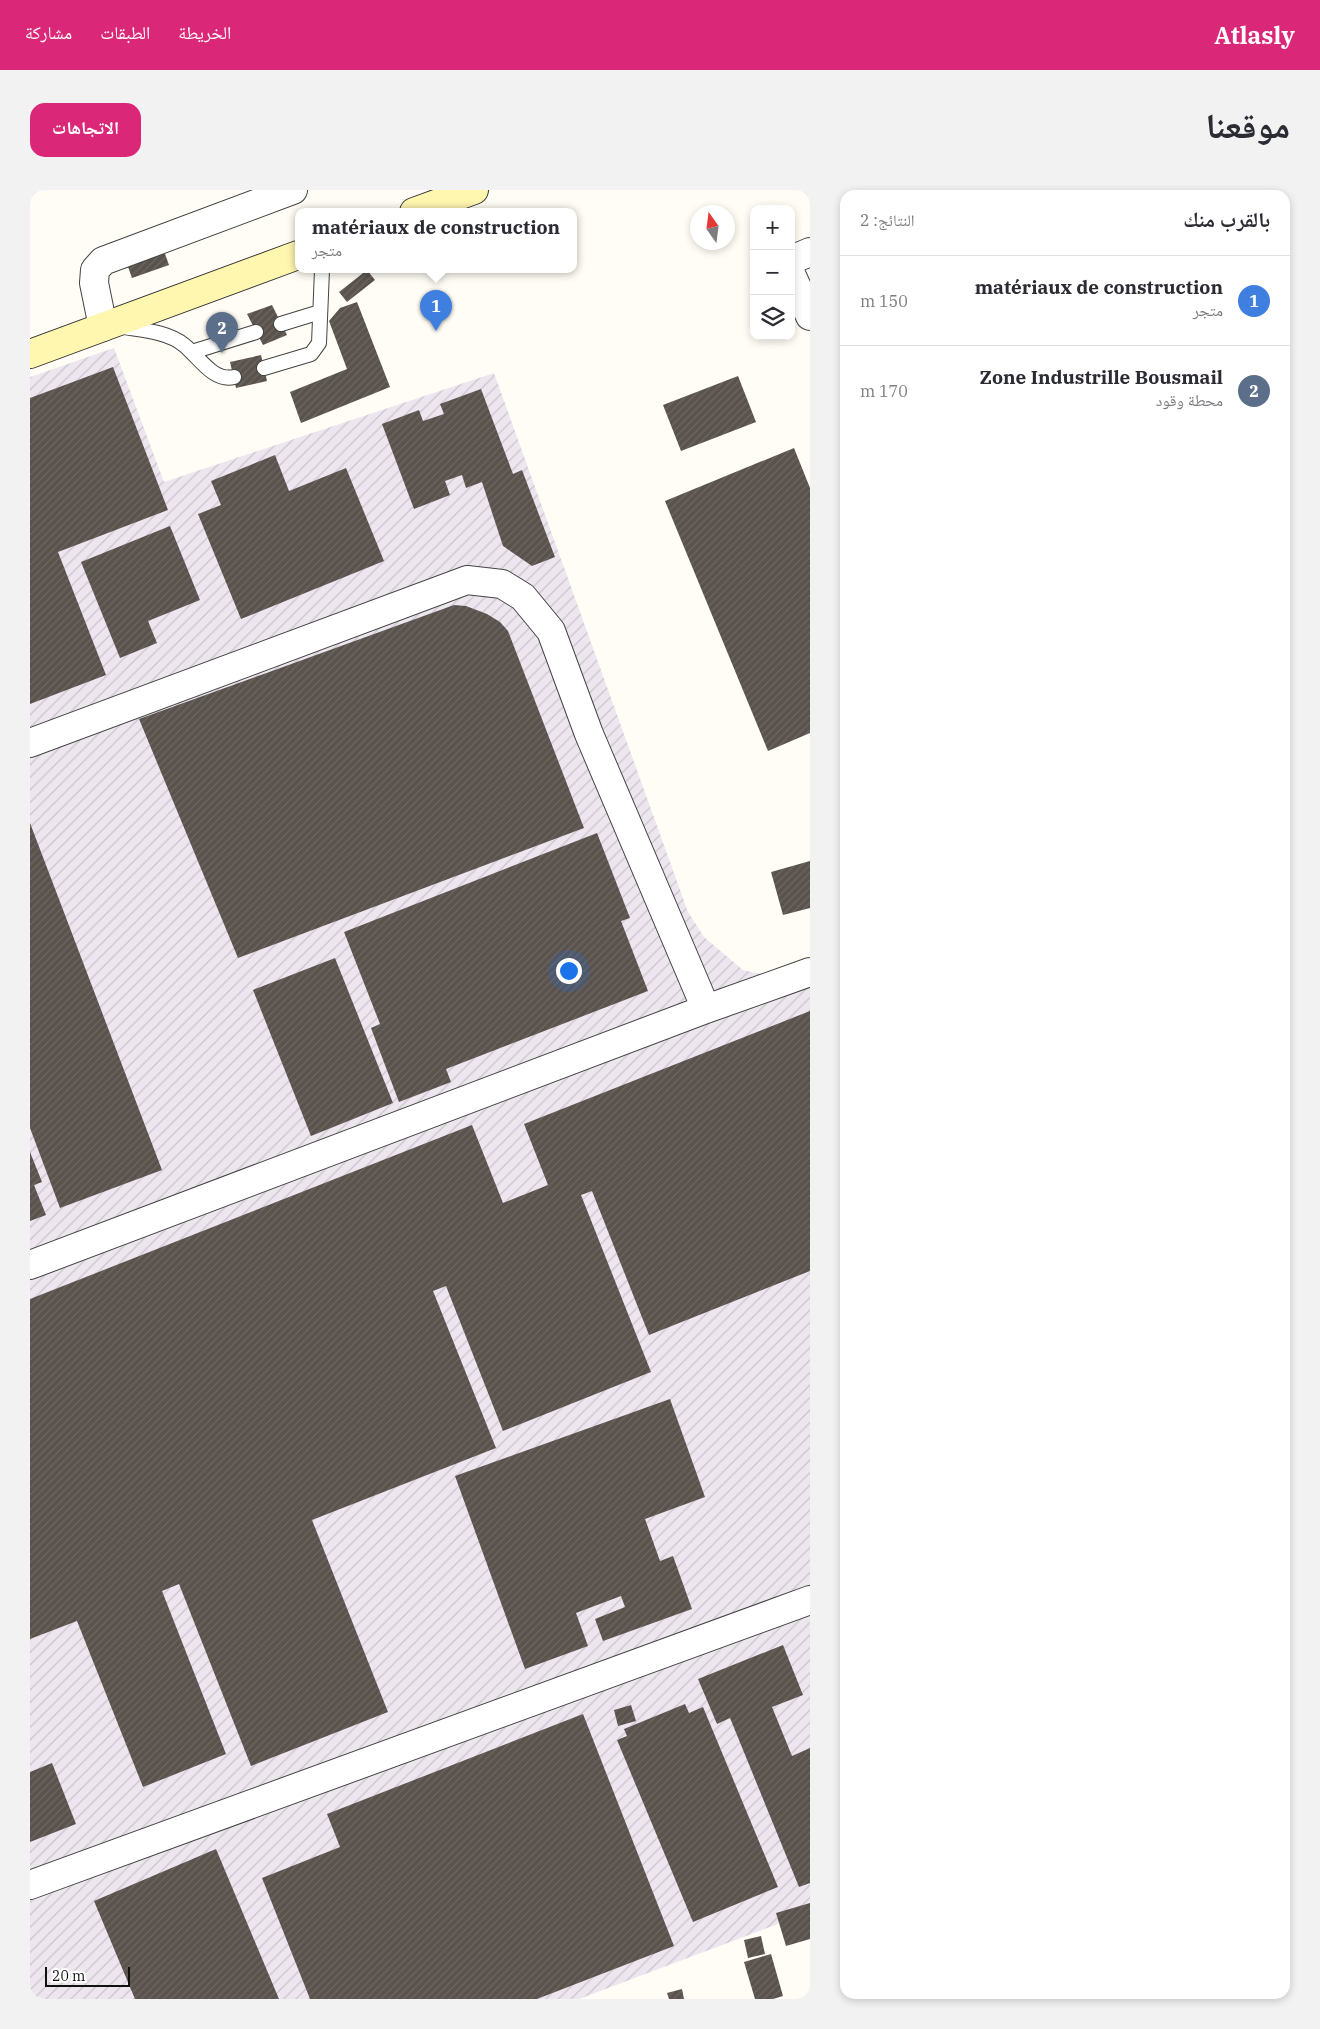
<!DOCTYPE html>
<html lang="ar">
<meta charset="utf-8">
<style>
:root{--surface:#fff;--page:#f2f2f3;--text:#2b2b33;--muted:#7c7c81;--line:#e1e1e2;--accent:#db2777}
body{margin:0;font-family:"IBM Plex Serif","Noto Naskh Arabic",serif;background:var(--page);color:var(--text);direction:rtl}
.controls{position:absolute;right:15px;top:15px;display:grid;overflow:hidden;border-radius:10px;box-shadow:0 2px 8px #0003}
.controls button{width:45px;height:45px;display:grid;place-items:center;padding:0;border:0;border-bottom:1px solid var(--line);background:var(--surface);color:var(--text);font:25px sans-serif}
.compass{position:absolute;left:660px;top:15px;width:45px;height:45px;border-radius:50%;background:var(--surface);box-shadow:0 2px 8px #0003;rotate:346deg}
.scale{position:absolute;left:15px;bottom:12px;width:85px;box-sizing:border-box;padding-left:5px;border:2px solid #111;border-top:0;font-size:14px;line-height:18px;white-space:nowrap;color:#111;-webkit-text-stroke:4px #fff;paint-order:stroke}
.you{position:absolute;left:538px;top:780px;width:18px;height:18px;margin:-12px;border:4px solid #fff;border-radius:50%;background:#1a73e8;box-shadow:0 0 0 8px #1a73e833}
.badge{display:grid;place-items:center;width:32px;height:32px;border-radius:50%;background:var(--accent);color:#fff;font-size:16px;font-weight:700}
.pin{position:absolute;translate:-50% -41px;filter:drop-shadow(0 1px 2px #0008)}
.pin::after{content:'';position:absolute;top:26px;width:18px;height:15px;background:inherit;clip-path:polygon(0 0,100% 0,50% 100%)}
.popup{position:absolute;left:265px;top:18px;width:282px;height:65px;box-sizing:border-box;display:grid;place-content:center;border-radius:10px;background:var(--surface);filter:drop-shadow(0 1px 4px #0005);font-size:16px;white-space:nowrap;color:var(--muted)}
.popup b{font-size:19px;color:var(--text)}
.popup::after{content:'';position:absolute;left:50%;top:100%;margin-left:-10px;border:10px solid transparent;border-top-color:var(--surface)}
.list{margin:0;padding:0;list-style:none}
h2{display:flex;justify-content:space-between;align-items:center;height:65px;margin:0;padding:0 20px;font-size:21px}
h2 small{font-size:16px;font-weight:400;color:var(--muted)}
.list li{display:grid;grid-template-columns:32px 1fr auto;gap:15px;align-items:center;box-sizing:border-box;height:90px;padding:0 20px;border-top:1px solid var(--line)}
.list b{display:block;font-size:19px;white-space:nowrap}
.list p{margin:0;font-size:16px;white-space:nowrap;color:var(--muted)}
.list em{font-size:16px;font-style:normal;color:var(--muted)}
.icon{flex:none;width:28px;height:28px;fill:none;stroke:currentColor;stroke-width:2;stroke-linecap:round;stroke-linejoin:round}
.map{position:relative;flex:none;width:780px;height:1809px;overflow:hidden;direction:ltr;border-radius:15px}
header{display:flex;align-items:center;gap:30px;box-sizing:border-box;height:70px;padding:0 25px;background:var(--accent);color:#fff}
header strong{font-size:24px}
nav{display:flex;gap:28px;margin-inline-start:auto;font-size:18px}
.intro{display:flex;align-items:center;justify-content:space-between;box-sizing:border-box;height:120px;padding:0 30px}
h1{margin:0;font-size:35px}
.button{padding:12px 22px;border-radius:15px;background:var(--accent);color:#fff;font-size:18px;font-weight:700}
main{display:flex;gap:30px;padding:0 30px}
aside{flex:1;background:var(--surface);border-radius:15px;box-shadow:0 2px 8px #0003}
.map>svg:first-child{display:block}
.industrial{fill:url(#industrial-furrows)}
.building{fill:url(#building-hatch)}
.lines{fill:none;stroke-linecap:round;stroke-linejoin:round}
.service-casing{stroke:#444;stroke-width:16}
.minor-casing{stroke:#444;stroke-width:30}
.secondary-casing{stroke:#333;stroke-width:30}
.service{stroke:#fff;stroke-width:14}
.minor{stroke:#fff;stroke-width:28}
.secondary{stroke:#fff6b0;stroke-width:28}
</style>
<header>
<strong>Atlasly</strong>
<nav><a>الخريطة</a><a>الطبقات</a><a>مشاركة</a></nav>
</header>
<div class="intro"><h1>موقعنا</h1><a class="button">الاتجاهات</a></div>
<main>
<aside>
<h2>بالقرب منك<small>النتائج: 2</small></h2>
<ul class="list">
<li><span class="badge" style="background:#3f7fe0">1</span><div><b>matériaux de construction</b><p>متجر</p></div><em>150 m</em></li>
<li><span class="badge" style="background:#5c6f8a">2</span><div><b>Zone Industrille Bousmail</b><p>محطة وقود</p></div><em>170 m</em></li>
</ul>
</aside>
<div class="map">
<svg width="780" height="1809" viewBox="0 0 780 1809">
<defs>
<pattern id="industrial-furrows" width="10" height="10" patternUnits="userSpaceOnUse" patternTransform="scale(1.25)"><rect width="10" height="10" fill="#eee6ef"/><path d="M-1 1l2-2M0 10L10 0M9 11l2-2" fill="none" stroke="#cbc4cc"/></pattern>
<pattern id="building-hatch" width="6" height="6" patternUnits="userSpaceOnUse" patternTransform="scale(1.25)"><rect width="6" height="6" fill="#5a524d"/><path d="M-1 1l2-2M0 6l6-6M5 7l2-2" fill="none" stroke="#6d6662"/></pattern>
</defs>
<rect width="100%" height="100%" fill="#fffdf5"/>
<path class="industrial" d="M84,158L134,292L464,183L658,722L674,747L713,780L731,784L780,767V1722L549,1809H0V187Z"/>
<path class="building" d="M134,61L139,75L102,88L97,74Z
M337,80L345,90L317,112L309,102Z
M327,112L360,197L271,233L260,202L317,179L299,131L310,118Z
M242,115L257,145L233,155L217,124Z
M231,165L237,191L206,198L200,172Z
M83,177L138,320L28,362L76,485L0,514V208Z
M708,186L726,232L651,261L633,215Z
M451,199L483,284L492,280L525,367L502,376L473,356L452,292L436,298L432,285L415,291L420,305L384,319L352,234L389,220L393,231L414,224L410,214Z
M764,258L780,298V543L738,561L635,311Z
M245,265L259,301L316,278L354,371L211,429L168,324L191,315L181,291Z
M140,336L170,410L118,431L127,453L90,468L51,372Z
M424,415L436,416L457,424L470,432L478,441L554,638L208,768L109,529Z
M0,633L132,980L30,1018L0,938Z
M567,643L600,728L591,731L618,801L416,879L421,892L369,912L341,838L350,834L314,742Z
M780,671V718L753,725L741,682Z
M305,768L363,913L281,946L223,800Z
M780,821V1081L619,1145L562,1001L551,1005L621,1182L473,1241L416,1096L403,1101L466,1258L282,1330L358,1522L221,1576L149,1394L132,1401L196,1564L113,1597L47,1431L0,1449V1109L442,935L473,1013L518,995L494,934Z
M0,962L12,992L4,995L16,1025L0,1031Z
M640,1209L675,1307L615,1329L630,1371L643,1366L662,1419L573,1451L565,1429L595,1417L591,1406L546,1423L558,1456L495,1479L425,1286Z
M753,1455L773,1505L742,1517L762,1566L780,1558V1693L769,1697L700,1528L687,1534L668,1489Z
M655,1514L659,1523L673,1517L748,1697L663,1732L587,1550L597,1546L594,1539Z
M601,1515L606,1531L588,1536L584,1520Z
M553,1524L644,1756L507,1809H280L232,1688L310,1657L297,1624Z
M22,1573L46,1634L0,1652V1582Z
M186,1659L249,1809H105L64,1711Z
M780,1713V1749L756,1756L746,1723Z
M731,1746L735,1764L718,1768L714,1750Z
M741,1764L753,1806L743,1809H725L714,1772Z
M652,1799L654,1809H639L637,1803Z"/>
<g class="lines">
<g class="service-casing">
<path id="service" d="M251,134L290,122
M88,136C109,140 137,141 154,155C169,167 183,192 204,187
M162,162L226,142
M234,178L281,164L289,153L292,80"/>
</g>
<g class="minor-casing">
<path id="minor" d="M761,70L780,62
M761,84L780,126
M73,137L64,93L65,80L73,71L263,0
M0,553L437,390L472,394L493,407L521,441L559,544L676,819
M0,1075L676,819L780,782
M0,1695L780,1410"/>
</g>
<g class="secondary-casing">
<path id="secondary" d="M384,22L444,0
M0,164L268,65"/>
</g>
<use href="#service" class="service"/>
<use href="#minor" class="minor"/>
<use href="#secondary" class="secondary"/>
</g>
</svg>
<div class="controls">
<button>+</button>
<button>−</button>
<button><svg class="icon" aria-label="layers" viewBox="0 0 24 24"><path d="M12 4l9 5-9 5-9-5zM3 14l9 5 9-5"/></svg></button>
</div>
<svg class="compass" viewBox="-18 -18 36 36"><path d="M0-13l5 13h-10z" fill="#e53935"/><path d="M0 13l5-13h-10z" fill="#7c7c81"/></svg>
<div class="scale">20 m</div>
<div class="you"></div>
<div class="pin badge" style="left:406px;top:141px;background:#3f7fe0">1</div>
<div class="popup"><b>matériaux de construction</b>متجر</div>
<div class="pin badge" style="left:192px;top:163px;background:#5c6f8a">2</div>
</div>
</main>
